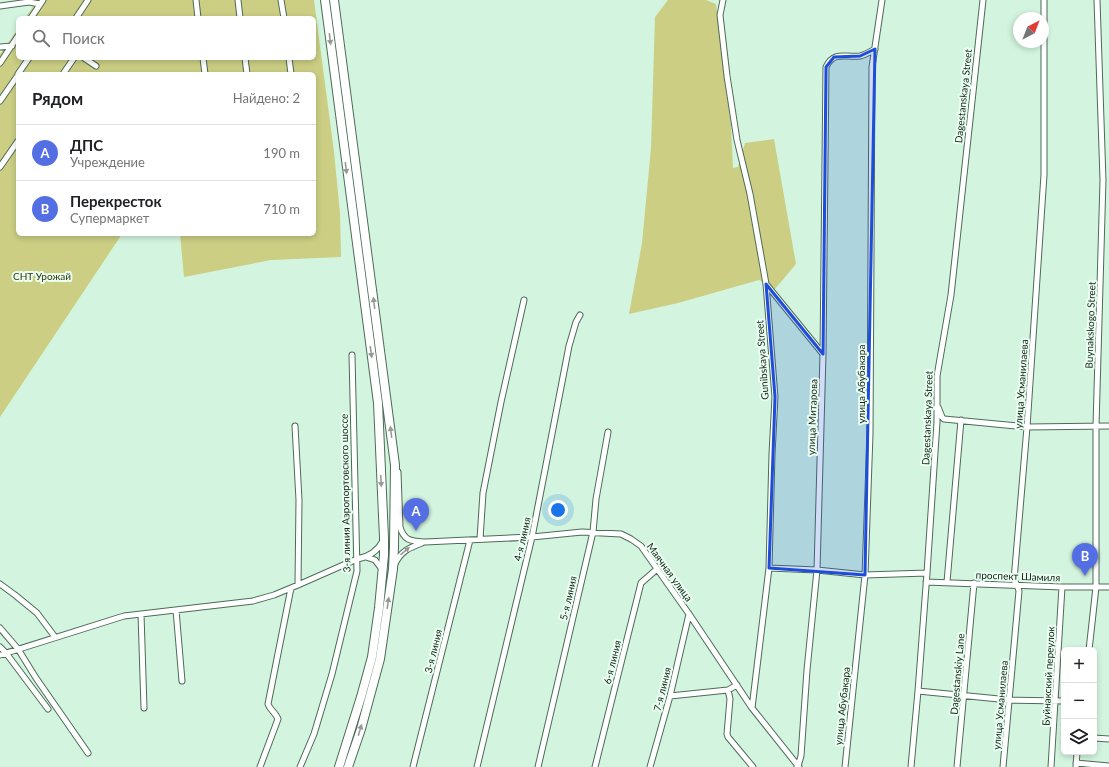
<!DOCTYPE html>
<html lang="ru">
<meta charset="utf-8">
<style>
:root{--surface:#fff;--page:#f2f2f2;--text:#202124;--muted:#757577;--line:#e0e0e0;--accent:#546fe4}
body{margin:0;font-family:Lato,sans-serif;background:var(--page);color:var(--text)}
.controls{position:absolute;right:12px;bottom:12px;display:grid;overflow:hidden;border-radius:6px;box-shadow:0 2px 6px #0003}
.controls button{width:36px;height:36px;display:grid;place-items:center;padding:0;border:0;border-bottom:1px solid var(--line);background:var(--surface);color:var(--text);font:20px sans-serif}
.compass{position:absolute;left:1013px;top:12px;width:36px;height:36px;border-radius:50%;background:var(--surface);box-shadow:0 2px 6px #0003;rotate:42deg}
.you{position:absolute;left:558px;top:510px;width:14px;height:14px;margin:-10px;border:3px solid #fff;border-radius:50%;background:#1a73e8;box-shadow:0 0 0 6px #1a73e833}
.badge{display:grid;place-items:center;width:26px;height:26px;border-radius:50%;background:var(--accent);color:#fff;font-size:13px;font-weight:700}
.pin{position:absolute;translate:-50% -33px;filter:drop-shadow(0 1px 2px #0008)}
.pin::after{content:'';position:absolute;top:21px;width:14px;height:12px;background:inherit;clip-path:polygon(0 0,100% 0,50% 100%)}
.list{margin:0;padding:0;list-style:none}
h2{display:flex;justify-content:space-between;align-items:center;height:52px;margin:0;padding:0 16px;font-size:17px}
h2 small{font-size:13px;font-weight:400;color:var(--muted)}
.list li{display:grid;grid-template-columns:26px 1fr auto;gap:12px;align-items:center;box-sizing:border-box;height:56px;padding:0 16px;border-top:1px solid var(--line)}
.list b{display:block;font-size:15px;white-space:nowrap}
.list p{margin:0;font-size:13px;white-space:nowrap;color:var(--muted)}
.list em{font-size:13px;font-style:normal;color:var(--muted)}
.icon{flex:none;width:22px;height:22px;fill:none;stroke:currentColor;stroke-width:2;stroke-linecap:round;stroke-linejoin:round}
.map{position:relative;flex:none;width:1109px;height:767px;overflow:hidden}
.search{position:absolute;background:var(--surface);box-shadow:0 2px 6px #0003;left:16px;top:16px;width:300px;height:44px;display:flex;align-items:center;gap:10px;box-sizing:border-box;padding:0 14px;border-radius:6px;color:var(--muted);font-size:15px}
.panel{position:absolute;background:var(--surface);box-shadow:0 2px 6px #0003;left:16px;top:72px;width:300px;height:164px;border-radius:6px}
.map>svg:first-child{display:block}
.green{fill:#cbce83}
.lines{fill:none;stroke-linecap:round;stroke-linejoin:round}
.street-casing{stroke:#4d6b58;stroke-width:7}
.primary-casing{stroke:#4d6b58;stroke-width:10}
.street{stroke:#fff;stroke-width:5}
.primary{stroke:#fff;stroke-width:8}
.oneway{fill:#959a97}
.marked{fill:#1d4ed8;fill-opacity:0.2;stroke:#1d4ed8;stroke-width:3;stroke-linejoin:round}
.labels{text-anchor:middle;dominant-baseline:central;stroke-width:4;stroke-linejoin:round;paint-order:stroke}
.street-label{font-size:10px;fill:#131f17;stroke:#eafff1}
.park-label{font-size:10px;fill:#33340c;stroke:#eafff1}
</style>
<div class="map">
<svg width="1109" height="767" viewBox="0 0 1109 767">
<rect width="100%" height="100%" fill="#d3f5df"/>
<path class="green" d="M38,0H314L334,152L340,213L341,257L271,260L184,277L180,234H314V74H18V234H122L0,417V54L18,29V58H314V18H25Z
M668,0H706L716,4L731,125L733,168L738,167L745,143L774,139L796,264L775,289L759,280L678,303L629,314L642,243L651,148L655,17Z"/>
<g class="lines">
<g class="street-casing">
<path id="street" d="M196,0L198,18
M238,0L240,18
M281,0L284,18
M723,0L720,15L727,76L737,140L750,194L766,284L775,397L772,454L769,568L752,708
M0,6L29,2L40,4
M31,18L43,0
M76,18L88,0
M0,47L12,46
M84,58L96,66
M203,58L205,74
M245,58L247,74
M289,58L291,74
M0,63L18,36
M18,74L29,58
M63,74L74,58
M0,101L18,75
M0,167L18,141
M766,284L823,354
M938,407L942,417L944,419L1027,427L1109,426
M295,426L299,500L298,585
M398,472L400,527C404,541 411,541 425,542L532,537L582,532L621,534L631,539L641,546L689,614L752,708L799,767
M480,539L483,493L501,402L524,300
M366,557L375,560L382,569
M395,564C401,551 409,548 422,543
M769,568L817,570L865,575L927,573
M926,582L1062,587H1109
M947,582L961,420
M0,584L15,595L37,613L55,637
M176,610L182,681
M141,614L144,708
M0,628L18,649L36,678L88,753
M0,647L6,653L48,709
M1089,650L1096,587V426L1103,180L1097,0
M0,655L124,616L141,614L253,601L274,595L298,585L357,559C369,557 377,552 383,541
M728,690L730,699L727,734L728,737L753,767
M918,691L1009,700L1064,701
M670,696L728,690L737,685
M1094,738L1109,739
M1076,763L1109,766
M260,767L278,719C276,713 270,710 268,704L291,588
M300,767L314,734L332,674L357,571L352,355
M413,767L470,540
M477,767L532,537L569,346L576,322L580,315
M538,767L593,532L596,499L608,432
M595,767L641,583L657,569
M650,767L670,696L689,614
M797,767L798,766L801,756L807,670L817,570L823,354L826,67C834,50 846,58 860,56C865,55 870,52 875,49
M845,767L865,575L870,434L872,67L882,0
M911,767L918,691L927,573L937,422V376L951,295L983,0
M957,767L974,583
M1003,767L1019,591L1017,585L1014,580L1027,427L1044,175V0
M1051,767L1062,587
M1076,767L1077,752"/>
</g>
<g class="primary-casing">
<path id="primary" d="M325,0L378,403L384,538V555L379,608L372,657L361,697L339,767
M334,0L395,465L394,547L393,569L380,659L361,729L348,767"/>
</g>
<use href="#street" class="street"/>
<use href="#primary" class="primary"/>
</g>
<defs><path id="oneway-solid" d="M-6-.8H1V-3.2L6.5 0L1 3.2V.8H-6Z"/></defs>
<g class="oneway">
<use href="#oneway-solid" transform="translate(330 39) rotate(83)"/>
<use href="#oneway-solid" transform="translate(346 168) rotate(83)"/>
<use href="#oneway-solid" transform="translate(374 303) rotate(-97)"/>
<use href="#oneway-solid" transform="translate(371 352) rotate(82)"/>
<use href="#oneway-solid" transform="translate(391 432) rotate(-97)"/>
<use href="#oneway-solid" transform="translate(381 481) rotate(87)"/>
<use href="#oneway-solid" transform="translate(405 551) rotate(-41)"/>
<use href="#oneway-solid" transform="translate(388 603) rotate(-82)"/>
<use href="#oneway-solid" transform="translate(360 730) rotate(-73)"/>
</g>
<path class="marked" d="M875,49L865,575L769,568L775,397L766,284L823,354L826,67L834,57L860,56Z"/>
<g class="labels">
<g class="street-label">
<text transform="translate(963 96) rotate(-84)">Dagestanskaya Street</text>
<text transform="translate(1090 325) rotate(-88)">Buynakskogo Street</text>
<text transform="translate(762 360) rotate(-94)">Gunibskaya Street</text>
<text transform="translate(861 384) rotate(-90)">улица Абубакара</text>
<text transform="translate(1021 384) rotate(-86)">улица Усманилаева</text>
<text transform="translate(812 417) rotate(-88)">улица Митарова</text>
<text transform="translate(927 418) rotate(-88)">Dagestanskaya Street</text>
<text transform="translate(345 493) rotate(-91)">3-я линия Аэропортовского шоссе</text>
<text transform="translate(522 539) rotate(-77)">4-я линия</text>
<text transform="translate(670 572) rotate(54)">Маячная улица</text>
<text transform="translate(1018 576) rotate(2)">проспект Шамиля</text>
<text transform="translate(568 598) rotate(-77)">5-я линия</text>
<text transform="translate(433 651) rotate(-76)">3-я линия</text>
<text transform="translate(612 662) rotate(-76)">6-я линия</text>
<text transform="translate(957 674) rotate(-85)">Dagestanskiy Lane</text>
<text transform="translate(1048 676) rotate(-87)">Буйнакский переулок</text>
<text transform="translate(662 689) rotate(-76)">7-я линия</text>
<text transform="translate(1000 705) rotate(-85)">улица Усманилаева</text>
<text transform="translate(842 706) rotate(-84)">улица Абубакара</text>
</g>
<g class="park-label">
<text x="42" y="276">СНТ Урожай</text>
</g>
</g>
</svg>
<div class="controls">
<button>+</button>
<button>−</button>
<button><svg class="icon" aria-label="layers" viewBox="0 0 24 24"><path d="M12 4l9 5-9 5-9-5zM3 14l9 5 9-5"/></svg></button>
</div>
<svg class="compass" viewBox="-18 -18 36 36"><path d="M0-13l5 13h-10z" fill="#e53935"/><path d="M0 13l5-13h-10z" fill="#757577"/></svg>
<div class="you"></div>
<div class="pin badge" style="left:416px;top:531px">A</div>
<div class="pin badge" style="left:1085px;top:576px">B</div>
<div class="search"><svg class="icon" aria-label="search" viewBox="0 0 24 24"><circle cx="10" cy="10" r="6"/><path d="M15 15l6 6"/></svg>Поиск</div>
<section class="panel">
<h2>Рядом<small>Найдено: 2</small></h2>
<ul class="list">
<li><span class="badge">A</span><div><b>ДПС</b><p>Учреждение</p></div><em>190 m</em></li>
<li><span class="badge">B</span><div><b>Перекресток</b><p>Супермаркет</p></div><em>710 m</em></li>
</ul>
</section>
</div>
